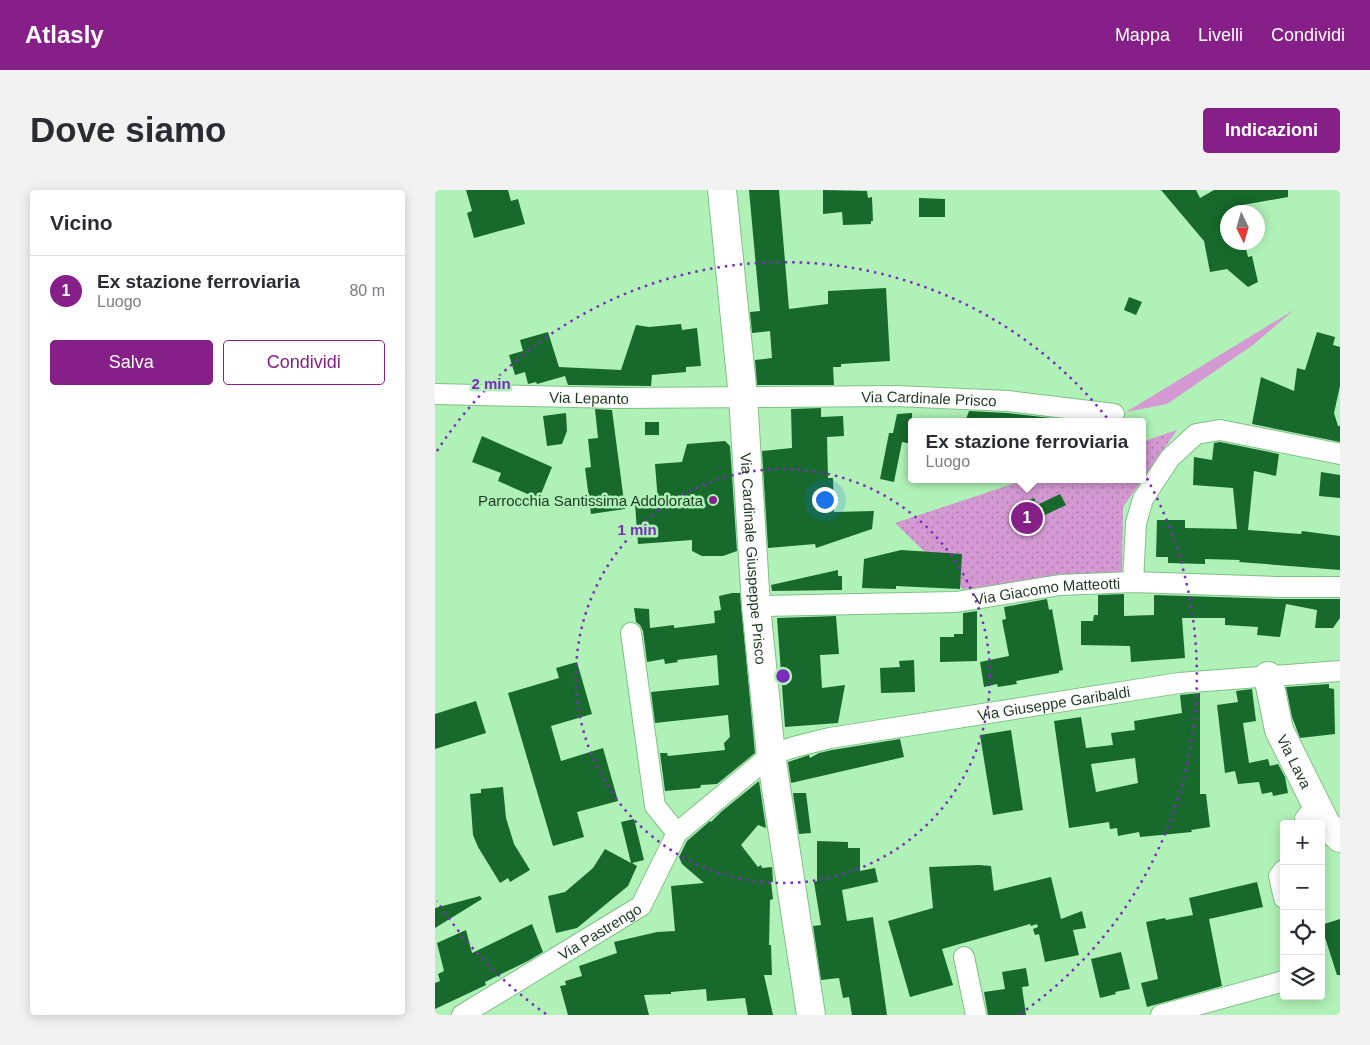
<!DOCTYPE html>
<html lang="it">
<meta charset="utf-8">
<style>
:root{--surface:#fff;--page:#f2f2f3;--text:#2b2b33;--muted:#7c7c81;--line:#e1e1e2;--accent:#862088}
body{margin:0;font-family:Arial,sans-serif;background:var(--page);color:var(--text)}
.controls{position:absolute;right:15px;bottom:15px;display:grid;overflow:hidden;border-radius:5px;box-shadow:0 2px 12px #0003}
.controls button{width:45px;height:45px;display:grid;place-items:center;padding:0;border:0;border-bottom:1px solid var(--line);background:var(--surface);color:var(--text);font:25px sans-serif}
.compass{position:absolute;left:785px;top:15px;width:45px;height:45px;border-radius:50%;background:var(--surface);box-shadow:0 2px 12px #0003;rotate:175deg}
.you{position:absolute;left:389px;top:309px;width:18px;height:18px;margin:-12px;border:4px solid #fff;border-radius:50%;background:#1a73e8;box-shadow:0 0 0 8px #1a73e833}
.badge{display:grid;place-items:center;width:32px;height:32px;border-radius:50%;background:var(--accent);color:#fff;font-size:16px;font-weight:700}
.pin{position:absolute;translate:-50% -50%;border:2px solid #fff;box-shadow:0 1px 5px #0006}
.popup{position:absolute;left:473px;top:228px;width:238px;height:65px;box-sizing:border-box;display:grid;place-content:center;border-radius:5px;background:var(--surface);filter:drop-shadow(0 1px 4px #0005);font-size:16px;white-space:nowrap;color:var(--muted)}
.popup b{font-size:19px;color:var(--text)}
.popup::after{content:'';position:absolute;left:50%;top:100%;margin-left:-10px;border:10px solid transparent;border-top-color:var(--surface)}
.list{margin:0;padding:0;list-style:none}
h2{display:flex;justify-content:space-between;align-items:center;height:65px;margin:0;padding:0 20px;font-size:21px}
h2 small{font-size:16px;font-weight:400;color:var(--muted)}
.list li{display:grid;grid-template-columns:32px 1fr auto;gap:15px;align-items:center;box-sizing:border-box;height:70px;padding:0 20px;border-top:1px solid var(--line)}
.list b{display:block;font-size:19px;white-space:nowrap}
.list p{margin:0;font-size:16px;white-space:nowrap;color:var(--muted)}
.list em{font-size:16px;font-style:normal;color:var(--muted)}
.actions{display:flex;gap:10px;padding:15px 20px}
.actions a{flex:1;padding:11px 0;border:1px solid var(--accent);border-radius:5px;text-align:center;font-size:18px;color:var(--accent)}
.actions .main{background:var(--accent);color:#fff}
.icon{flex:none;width:28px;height:28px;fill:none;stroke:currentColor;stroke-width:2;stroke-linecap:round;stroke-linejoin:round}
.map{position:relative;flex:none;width:905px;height:825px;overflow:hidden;border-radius:5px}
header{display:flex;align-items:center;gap:30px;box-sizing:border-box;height:70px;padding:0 25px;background:var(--accent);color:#fff}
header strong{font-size:24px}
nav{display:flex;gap:28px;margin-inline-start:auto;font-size:18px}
.intro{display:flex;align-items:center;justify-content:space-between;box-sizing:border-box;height:120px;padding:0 30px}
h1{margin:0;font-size:35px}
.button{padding:12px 22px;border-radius:5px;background:var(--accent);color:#fff;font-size:18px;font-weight:700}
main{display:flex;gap:30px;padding:0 30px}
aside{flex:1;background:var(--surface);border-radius:5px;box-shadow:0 2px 12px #0003}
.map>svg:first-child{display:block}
.grass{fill:#d499d3}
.park{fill:url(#park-dots)}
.building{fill:#176a2b;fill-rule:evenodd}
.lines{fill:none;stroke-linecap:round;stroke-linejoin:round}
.street-casing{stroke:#80c087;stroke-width:22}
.secondary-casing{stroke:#80c087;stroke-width:30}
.street{stroke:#fff;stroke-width:20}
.secondary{stroke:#fff;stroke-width:28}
.ring{fill:none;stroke:#7b2cbf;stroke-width:2.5;stroke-dasharray:2.5 5}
.poi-dot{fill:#862088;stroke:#aff1b6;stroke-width:2}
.labels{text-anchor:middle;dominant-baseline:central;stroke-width:5;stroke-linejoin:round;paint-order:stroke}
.street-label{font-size:15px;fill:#1e3922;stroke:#aff1b6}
.poi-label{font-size:15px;fill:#1e3922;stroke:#aff1b6;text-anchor:end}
.centre{fill:#7b2cbf;stroke:#aff1b6;stroke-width:2.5}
.ring-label{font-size:15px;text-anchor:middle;font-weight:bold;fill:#7b2cbf;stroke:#aff1b6;stroke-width:5;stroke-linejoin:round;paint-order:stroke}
</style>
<header>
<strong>Atlasly</strong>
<nav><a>Mappa</a><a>Livelli</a><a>Condividi</a></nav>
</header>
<div class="intro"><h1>Dove siamo</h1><a class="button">Indicazioni</a></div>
<main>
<aside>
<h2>Vicino<small></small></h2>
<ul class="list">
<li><span class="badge">1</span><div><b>Ex stazione ferroviaria</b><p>Luogo</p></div><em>80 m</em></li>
</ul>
<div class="actions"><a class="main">Salva</a><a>Condividi</a></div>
</aside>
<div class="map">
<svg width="905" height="825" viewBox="0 0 905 825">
<defs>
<pattern id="park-dots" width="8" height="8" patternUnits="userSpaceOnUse" patternTransform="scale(1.25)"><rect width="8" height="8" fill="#d499d3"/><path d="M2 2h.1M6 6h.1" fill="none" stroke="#ab7eab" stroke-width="1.8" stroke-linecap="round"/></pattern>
</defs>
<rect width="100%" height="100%" fill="#aff1b6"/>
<path class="grass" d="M859,120L818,155L732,214L691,222Z"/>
<path class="park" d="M742,240L688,317L687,383L528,399L460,333L593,289H707V252Z"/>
<path class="building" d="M31,0H73L76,11L83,9L90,34L39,48L32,23L37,21Z
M314,0H344L354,119L393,114V101L451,98L455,171L406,174V177H398L399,195H322L320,170L337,168L335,141L317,143L315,122L325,121Z
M388,0L432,1L433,8L437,7L438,31H436V34L408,35L407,22L388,24Z
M726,0H761L765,8L779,0H853V7L802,16L792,22V52H801L802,57L810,55L813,67L817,66L823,92L813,97L792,79L775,82L769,51Z
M484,8L510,9V27H484Z
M694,107L707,112L701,125L689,120Z
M246,134L247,140L262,138L266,176L251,177V182L217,185L216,196L133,195L130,186L102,194L101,192L93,194L90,182L80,185L74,165L88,161L85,150L113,142L124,177L186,180L201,135L214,137Z
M882,142L900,147L898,155L905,157V196L899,223L903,236H905V252L817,234L826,187L859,201L862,178L870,180Z
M386,218V227L408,226L409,246L392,247L393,288H398L399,322L439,321L437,339L381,358L380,354L333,358L327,261L357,258L356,219Z
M160,219L177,220L190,319L156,324L150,278L156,277L153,249L163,248Z
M534,221L572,223L616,228V232H530Z
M131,223L132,241L127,254L112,256L108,226Z
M477,223V254L467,252L459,292L445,289L454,243H458L462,224Z
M210,232H224V245H210Z
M47,246L117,277L104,309L63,291L66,283L37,272Z
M290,251L295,256L302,361L288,366H267L257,361V350L203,354L200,314L223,312L220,274L247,272L252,254Z
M785,252L844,264L841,286L819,281L813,340L866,344L867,341L905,346V380L804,372L805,370L770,369V374L733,373V367H721L722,330H750V338L802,339L798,298L758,295L759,267L777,270L779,253Z
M886,282L905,285V308L884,306Z
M625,304L631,315L583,338L576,319L599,308L602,315Z
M466,360L527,364L525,399L461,396V399L427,398L429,369Z
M403,380V386H407V400L337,401L336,395Z
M297,403H305L320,563L282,594L266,595L265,598L230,601L225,563H232L233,566L290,560L289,553L295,547L293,525L220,533L216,502L284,495L282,465L242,470L243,472L230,474L229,469L212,472L208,441L205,435L201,432L199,418L214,419L215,438L239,435V438L280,433L279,421L286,420L284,406Z
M689,404V426L719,425V405L842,409H905V428L898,438H880L882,420L851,414L845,447L822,445L823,437L790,435V428H747L750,468L696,472L695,456L646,455V431H658L659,425H663V405Z
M612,409L614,420L617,419L628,480L624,481V483L581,491L582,494L563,497L562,494L549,497L545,472L574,466L567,430L571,429L569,417Z
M542,421V471L505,472V447H519V444H528V423Z
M401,426L404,464L385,465L387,498L410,495L403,533L350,537L342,428Z
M479,470L480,502L446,503L445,478L465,477L464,471Z
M142,472L157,524L116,536L126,571L168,558L183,611L142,622L149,647L118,656L73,503L124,488L121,478Z
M894,494V498L899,499L900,544L865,548L857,527L851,497Z
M817,499L821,531L808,533L814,573L833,569L835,576L843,574L850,587L853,603L838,606L837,602L827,604L824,592L803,594L800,581L790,583L782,515L803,512L801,501Z
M765,503V604H771L775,637L756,640L757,642L705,647L704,642L683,646L682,638L675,639L674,632L634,638L619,531L646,527L651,558L678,555L676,543L700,540L699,531L747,523L745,505ZM700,568L703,593L661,602L656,574Z
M41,511L51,543L0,559V524Z
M576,540L588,620L558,625L545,545Z
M465,549L469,567L356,593L353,572L374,565L375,568L384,563L397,560Z
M324,591L331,638L323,635L306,655L323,677L326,675L327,678L337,677L338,692H336L338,709L335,710L334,755H336L337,785H329L338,825H313L310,808L272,811L271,799L236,802V804L209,805L214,825H133L125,796L131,795L130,791L147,786L144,776L182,763L179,752L222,742L240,741L236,696L269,693L247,674L244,667L252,651L275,631L276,632L286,622Z
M68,597L71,628L79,654L95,680L75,692L73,688L65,693L43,657L38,645L35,604L46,603V599Z
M358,603H371L376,643L364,644Z
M199,629L209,670L197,673L202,676L193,696L142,738L121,743L113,706L130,702L158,678L170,659L196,673L186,632Z
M382,651L413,652V658H425V681L440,678L443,692L407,700L412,731L438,727L452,825H417L414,807L408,808L404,788L386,790L378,736L386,735L379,692L382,691Z
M544,675L556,676L559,701L616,687L626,729L647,721L651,738L638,740L644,765L610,772L604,744L600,745L598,739L603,737L602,734L596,736L595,734L507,759L518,795L475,807L453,731L498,718L494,677Z
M822,692L828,717L774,729L787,796L712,817L706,793L723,789L711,732L730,728L731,730L758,725L754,708Z
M45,706L47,709L0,738V718Z
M905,729V785H902L886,735Z
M97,734L108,762L93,771L50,792L51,795L0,819V793L5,791L3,784L9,781L2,753L31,740L37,763Z
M686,762L695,799L680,802L681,804L665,808L656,769Z
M591,778L594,796L587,797L591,825H553L549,802L570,799L567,782Z"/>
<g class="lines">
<g class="street-casing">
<g id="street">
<path id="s1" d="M0,204L182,208L461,206L573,211L679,224"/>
<path d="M698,392L701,333L708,309L735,268L761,244L785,240L905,264"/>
<path id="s2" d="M321,416L521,412L625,395L698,392L842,397H905"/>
<path d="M196,443L220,616L242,643"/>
<path d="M870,634V629L881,616"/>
<path d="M849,680L844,686L849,708"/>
<path d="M529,767L541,825"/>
<path id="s3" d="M27,825L206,716L242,643L336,565L359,557L395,548L744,493L905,481"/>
<path d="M726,825L849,791"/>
</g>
</g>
<g class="secondary-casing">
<g id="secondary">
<path id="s4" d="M287,0L308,207L321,416L336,565L376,825"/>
<path id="s5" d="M833,486L844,540L891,634L905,648"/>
</g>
</g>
<use href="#street" class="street"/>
<use href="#secondary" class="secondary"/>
</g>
<g class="ring">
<circle cx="348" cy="486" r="207"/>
<path d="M111 824A413 413 0 0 1 2 711M2 261A413 413 0 1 1 585 824"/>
</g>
<circle class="poi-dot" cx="278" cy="310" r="5"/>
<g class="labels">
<g class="street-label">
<text stroke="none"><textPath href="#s1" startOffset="154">Via Lepanto</textPath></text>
<text stroke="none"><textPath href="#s1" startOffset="494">Via Cardinale Prisco</textPath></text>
<text stroke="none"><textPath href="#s4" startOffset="370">Via Cardinale Giuspeppe Prisco</textPath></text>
<text stroke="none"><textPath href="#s2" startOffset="292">Via Giacomo Matteotti</textPath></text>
<text stroke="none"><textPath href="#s3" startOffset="701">Via Giuseppe Garibaldi</textPath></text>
<text stroke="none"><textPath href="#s5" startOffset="90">Via Lava</textPath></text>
<text stroke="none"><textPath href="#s3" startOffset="161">Via Pastrengo</textPath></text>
</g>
<g class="poi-label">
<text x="268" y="310">Parrocchia Santissima Addolorata</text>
</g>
</g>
<circle cx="348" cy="486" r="8" class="centre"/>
<g class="ring-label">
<text x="56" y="199">2 min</text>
<text x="202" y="345">1 min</text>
</g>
</svg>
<div class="controls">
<button>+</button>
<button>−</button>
<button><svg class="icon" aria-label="locate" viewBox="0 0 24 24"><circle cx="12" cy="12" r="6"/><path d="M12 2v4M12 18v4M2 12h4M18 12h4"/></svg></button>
<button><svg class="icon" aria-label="layers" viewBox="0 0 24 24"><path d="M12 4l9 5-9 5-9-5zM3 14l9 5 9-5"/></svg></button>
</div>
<svg class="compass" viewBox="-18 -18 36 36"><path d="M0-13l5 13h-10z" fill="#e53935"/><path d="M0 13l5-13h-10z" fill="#7c7c81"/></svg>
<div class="you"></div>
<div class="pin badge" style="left:592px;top:328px">1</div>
<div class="popup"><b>Ex stazione ferroviaria</b>Luogo</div>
</div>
</main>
